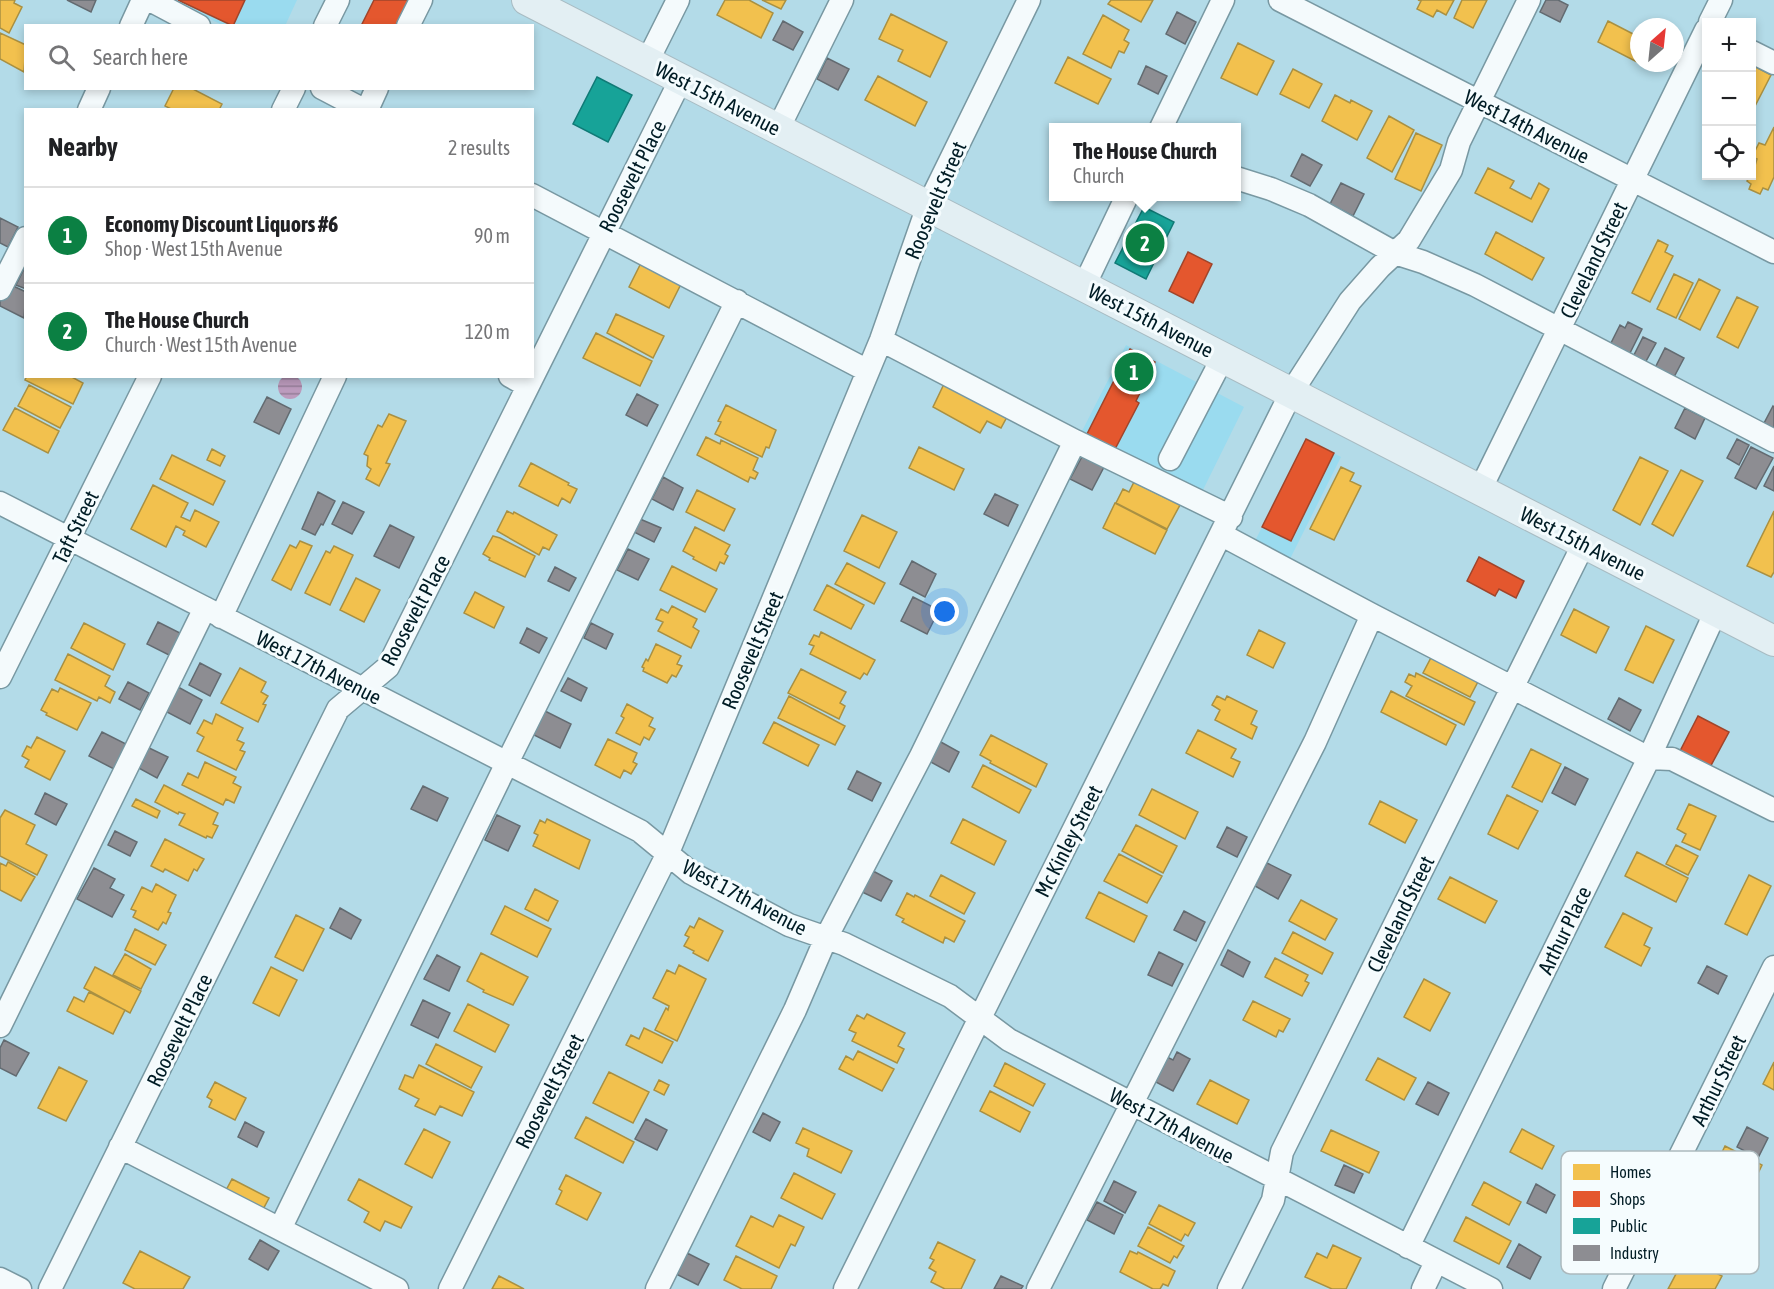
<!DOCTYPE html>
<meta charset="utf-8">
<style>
:root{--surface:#fff;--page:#f6f6f6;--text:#202124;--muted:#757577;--line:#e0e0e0;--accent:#0b8043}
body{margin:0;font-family:"Asap Condensed",sans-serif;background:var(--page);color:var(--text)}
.controls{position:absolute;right:18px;top:18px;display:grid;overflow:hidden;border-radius:0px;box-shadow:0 3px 9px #0003}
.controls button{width:54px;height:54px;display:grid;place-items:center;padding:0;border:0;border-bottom:2px solid var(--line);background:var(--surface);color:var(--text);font:30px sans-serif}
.compass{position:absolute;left:1630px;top:18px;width:54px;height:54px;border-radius:50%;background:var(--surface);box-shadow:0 3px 9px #0003;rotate:27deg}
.you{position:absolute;left:945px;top:612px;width:21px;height:21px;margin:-15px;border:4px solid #fff;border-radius:50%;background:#1a73e8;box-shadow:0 0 0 9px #1a73e833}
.badge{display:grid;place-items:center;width:39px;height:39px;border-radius:50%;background:var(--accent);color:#fff;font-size:20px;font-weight:700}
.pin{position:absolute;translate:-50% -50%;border:3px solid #fff;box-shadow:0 2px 6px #0006}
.popup{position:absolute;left:1049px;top:123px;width:192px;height:78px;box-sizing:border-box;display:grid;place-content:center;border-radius:0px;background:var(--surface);filter:drop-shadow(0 2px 4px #0005);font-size:20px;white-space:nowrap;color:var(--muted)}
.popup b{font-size:22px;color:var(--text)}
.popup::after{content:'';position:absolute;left:50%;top:100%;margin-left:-12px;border:12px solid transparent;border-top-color:var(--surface)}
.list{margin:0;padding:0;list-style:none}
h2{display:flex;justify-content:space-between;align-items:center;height:78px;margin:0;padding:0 24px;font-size:26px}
h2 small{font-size:20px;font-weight:400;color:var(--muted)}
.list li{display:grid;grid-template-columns:39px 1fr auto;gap:18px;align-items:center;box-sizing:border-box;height:96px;padding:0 24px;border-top:2px solid var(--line)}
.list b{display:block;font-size:22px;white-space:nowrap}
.list p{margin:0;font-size:20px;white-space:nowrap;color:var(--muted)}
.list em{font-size:20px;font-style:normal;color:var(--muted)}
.icon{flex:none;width:33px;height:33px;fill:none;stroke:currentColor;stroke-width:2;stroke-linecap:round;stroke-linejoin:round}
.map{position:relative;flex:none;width:1774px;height:1289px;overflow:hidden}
.search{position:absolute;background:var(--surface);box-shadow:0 3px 9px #0003;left:24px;top:24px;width:510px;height:66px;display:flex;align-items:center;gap:15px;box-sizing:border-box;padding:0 21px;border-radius:0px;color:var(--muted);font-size:22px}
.panel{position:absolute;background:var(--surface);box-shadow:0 3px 9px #0003;left:24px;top:108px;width:510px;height:270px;border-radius:0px}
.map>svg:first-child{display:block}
.built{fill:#9adbef}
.water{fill:url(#water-rules)}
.homes{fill:#f2c14e;stroke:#a99042;stroke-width:1.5}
.shops{fill:#e4572e;stroke:#a0452b;stroke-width:1.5}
.public{fill:#17a398;stroke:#107a76;stroke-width:1.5}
.industry{fill:#8d8d92;stroke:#636b71;stroke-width:1.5}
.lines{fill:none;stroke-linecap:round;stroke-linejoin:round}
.minor-casing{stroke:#7898a2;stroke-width:25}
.major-casing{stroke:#a8bcc3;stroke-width:32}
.minor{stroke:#f4fafc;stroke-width:22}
.major{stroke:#e3eff3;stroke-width:30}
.labels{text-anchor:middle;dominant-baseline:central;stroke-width:6;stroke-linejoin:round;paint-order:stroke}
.street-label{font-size:21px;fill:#001c25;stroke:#f5fcfe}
.key{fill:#f5fcfe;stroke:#acb9bd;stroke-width:1.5}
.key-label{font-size:16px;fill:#001c25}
</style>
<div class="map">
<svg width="1774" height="1289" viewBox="0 0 1774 1289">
<defs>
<pattern id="water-rules" width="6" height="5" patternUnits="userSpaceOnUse" patternTransform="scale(1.5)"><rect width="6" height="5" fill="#bc9bbd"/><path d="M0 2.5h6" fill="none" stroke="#967e99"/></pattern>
</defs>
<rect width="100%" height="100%" fill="#b3dbe8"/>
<path class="built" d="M172,0H297L285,26L222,25Z
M1126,345L1244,407L1200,496L1080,435Z
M1306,439L1341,457L1290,559L1255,541Z"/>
<path class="water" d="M278 387a12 12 0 1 1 24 0a12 12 0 1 1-24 0Z"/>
<path class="homes" d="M0,0H15L14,3L22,7L9,33L0,28Z
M725,0H749L773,13L761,38L717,15Z
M762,0H786L781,9Z
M1111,0H1153L1141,22L1108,4Z
M1418,0H1454L1446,15L1437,10L1433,17L1417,9L1421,1Z
M1462,0H1487L1473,28L1454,18Z
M891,14L947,42L930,77L898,61L903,50L879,39Z
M1103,15L1129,30L1124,40L1129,43L1124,53L1119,51L1111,68L1083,54Z
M1608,21L1639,37V63L1598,42Z
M0,33L26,45L24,72L0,59Z
M1238,43L1274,61L1257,95L1221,78Z
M1068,57L1111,79L1098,104L1055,83Z
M1752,65L1771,75L1752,112Z
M1293,69L1322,84L1309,108L1280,94Z
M878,76L927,102L915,126L865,100Z
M174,88H191L222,104L219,110H173L165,106Z
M1335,95L1350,103L1351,100L1372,111L1357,140L1322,121Z
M1389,116L1414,130L1392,172L1367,158Z
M1774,127V177L1768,190L1763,188L1760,194L1749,189L1751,184L1747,181L1750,176H1752L1757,159L1752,157L1759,143L1765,145Z
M1416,133L1442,145L1421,191L1395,179Z
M1488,168L1514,181L1510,188L1531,199L1539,183L1549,189L1532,222L1475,193Z
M1496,232L1544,258L1532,280L1485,254Z
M1658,240L1668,245L1665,252L1673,256L1650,302L1632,293Z
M641,263L681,284L669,308L629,287Z
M1674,274L1693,283L1676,318L1657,309Z
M1699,279L1720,290L1700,330L1679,319Z
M1737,297L1758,307L1738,348L1717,337Z
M616,314L664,336L653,358L607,333Z
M596,333L652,361L640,386L583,358Z
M27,376H70L83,383L73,404L25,380Z
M944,384L1008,415L1001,428L987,421L980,433L933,407Z
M29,385L71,407L60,428L18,406Z
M726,405L776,430L769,448L766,447L762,457L715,434L721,422L718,421Z
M15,408L59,431L48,453L3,430Z
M389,414L406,421L386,463L390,464L379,486L366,479L371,469L367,466L368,456L364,454L378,425L382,427Z
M706,437L720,444L721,440L758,458L753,470L758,473L755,479L750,477L748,482L697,455Z
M919,447L964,469L954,490L909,468Z
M212,449L225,456L220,466L207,460Z
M172,455L225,481L213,505L160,479Z
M1640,457L1668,471L1640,525L1613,510Z
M531,463L569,483L568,485L577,489L570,503L562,498L558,506L519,486Z
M1341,467L1354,473L1350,481L1361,486L1334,540L1310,529Z
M1681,470L1703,481L1673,536L1652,524Z
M1134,482L1180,505L1167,529L1116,503L1123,489L1129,492Z
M153,485L188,503L181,517L190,521L195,510L219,522L206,547L183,535L185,531L176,526L166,547L131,529Z
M697,490L735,509L724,531L686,512Z
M1115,503L1167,530L1155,554L1103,528Z
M507,511L513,514L514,512L557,535L549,550L543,547L539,555L497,531Z
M1774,511V572L1771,577L1747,566Z
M862,515L897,532L879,568L844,551Z
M695,527L730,545L725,554L728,556L724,564L720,562L716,571L693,559L694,557L683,551Z
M493,536L500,538L535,556L525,577L489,560L490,558L483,554Z
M300,541L312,546L291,590L272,580L290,545L296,548Z
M334,546L353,555L330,605L305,593L326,551L330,553Z
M847,563L885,583L874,604L835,584Z
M672,566L717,589L705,612L660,590Z
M356,578L380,590L364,622L340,610Z
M827,585L864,605L851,629L814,610Z
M475,592L504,607L494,628L464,613Z
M672,606L697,619L693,627L699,631L691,648L658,631L663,622L656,619L661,609L668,613Z
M1574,609L1609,627L1596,653L1561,635Z
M84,623L125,644L113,670L71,648Z
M1646,626L1674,640L1653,683L1625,670Z
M1259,630L1285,643L1273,668L1247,655Z
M821,632L875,660L867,675L864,673L860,679L810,654L814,646L809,644L814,635L819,637Z
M656,644L681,656L677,664L682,666L676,677L672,675L667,683L643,671L644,668L642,667L646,659L648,661Z
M1435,650L1482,674L1470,697L1423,673Z
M68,654L110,676L105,686L115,692L110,703L99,697L97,701L55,680Z
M240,668L266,682L261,692L268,696L263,704L266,705L258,722L221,703Z
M801,669L846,692L840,703L845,706L839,719L788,693Z
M1416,673L1475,702L1464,725L1406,696L1412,686L1405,682L1409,674L1415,677Z
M60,688L91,703L77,730L46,715L47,713L41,710L52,689L58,692Z
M1391,691L1456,725L1446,745L1381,712Z
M789,696L845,726L835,745L778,718Z
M1217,696L1225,700L1227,696L1257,711L1251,724L1257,727L1252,739L1215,720L1220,710L1212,705Z
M627,704L653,718L649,726L655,729L649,740L644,737L640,745L616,733L624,718L621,716Z
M216,714L243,728L237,740L244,743L240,750L245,752L236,770L197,751L204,737L197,733L204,720L212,724Z
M774,722L819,745L808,766L763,743Z
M1198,730L1236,749L1231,758L1240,762L1233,777L1186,753Z
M991,735L1047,764L1036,787L990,763L991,761L980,755Z
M37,737L65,751L50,780L25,767L29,760L22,756L27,746L31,748Z
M608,739L637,753L633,762L637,764L631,774L624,770L620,778L595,765Z
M1531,749L1561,764L1542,802L1512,787Z
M205,762L236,777L233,783L241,787L234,803L226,799L223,805L182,785L188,773L198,778Z
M983,765L1031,790L1019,813L972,787Z
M164,785L218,813L213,824L218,826L212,838L207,836L206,838L179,825L185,814L179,812L178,814L155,802Z
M1152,789L1198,812L1185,839L1139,815Z
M1507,795L1538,811L1518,849L1488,834Z
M136,799L160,811L157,818L132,806Z
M1380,801L1417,820L1405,843L1369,824Z
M1689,804L1716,816L1700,850L1682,842L1686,834L1677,829Z
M5,810L35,825L26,844L47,855L37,875L0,856V818Z
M547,819L590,840L579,869L533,846L538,835L534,833L540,820L545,823Z
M963,819L1006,841L994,865L951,843Z
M1136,825L1177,846L1163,873L1122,851Z
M165,839L204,859L197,871L194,869L188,881L165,869L163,872L151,866Z
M1676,845L1698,856L1688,875L1666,864Z
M1637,852L1688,878L1676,902L1625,876Z
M1119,854L1162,876L1147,903L1104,881Z
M8,862L35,877L21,901L0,890V863L6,866Z
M941,875L975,893L964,914L930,896Z
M1749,875L1771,886L1747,935L1725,924Z
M1450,877L1497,901L1485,923L1438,899Z
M156,884L176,895L168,912L171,913L166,924L163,922L158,930L133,917L136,911L131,909L142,887L152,892Z
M535,889L558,901L548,921L525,909Z
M1099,892L1147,916L1134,942L1086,918Z
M907,893L914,897L915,895L965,921L954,942L945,937L943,943L902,922L904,919L896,915Z
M1301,900L1337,919L1325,940L1289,921Z
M505,906L551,929L537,957L491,934Z
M1623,913L1652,928L1644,945L1650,948L1641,966L1605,947Z
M296,915L324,929L303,971L275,957Z
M699,918L723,931L708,961L693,953L694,951L684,946L689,937L685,935L690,926L694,928Z
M135,929L166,945L155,965L125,950Z
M1293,932L1333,953L1322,974L1282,953Z
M481,953L528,977L513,1005L483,992L484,990L467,981Z
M125,954L151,969L141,989L113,975Z
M1275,958L1308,975L1305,981L1309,983L1302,996L1265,977Z
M679,965L706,979L677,1041L655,1030L666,1008L668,1010L669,1006L653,998L667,970L675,974Z
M95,967L141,991L130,1013L84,988Z
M271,967L297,980L279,1016L253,1003Z
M1424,979L1450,993L1430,1031L1404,1017Z
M89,992L125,1010L113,1034L67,1011L74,997L84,1002Z
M1253,1001L1290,1019L1283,1032L1279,1030L1276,1037L1243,1020Z
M468,1004L509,1025L495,1052L454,1031Z
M867,1014L905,1033L898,1046L904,1049L897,1063L852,1041L856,1033L849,1030L857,1015L864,1019Z
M644,1028L673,1042L662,1063L626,1045L631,1035L639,1039Z
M436,1044L482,1067L471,1088L426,1064Z
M858,1051L894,1069L882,1091L839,1069L846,1056L853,1060Z
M1378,1058L1416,1078L1404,1100L1366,1080Z
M1774,1062V1090L1763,1084Z
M1005,1063L1045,1084L1033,1106L994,1086Z
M419,1065L474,1092L462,1116L440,1106L435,1115L415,1106L419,1099L399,1089L405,1075L413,1078Z
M59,1067L87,1081L66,1121L38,1108Z
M609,1072L649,1092L633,1123L593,1103Z
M659,1080L669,1085L664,1095L654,1090Z
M1210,1080L1249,1100L1237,1124L1197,1104Z
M215,1082L246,1098L235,1120L209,1107L212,1100L207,1097Z
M990,1091L1030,1112L1020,1132L980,1111Z
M586,1117L634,1142L623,1163L575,1138Z
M803,1128L852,1151L841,1173L807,1156L809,1149L796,1143Z
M424,1129L450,1142L432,1178L405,1164Z
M1522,1129L1554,1146L1542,1169L1510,1152Z
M1331,1130L1379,1152L1369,1173L1321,1151Z
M1725,1146L1762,1165L1751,1188L1714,1169Z
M794,1173L835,1194L822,1219L781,1198Z
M566,1175L601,1193L587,1220L556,1204L562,1191L559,1189Z
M232,1179L269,1198L260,1215L223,1196Z
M359,1179L412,1207L401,1228L385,1221L380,1231L364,1222L369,1212L348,1200Z
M1725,1180L1752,1195L1733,1232L1706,1218Z
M1484,1182L1521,1202L1509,1225L1472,1205Z
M1159,1205L1195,1223L1188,1236L1185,1234L1181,1241L1149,1224Z
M1587,1211L1608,1221L1586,1265L1565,1255Z
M779,1215L804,1227L795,1246L791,1244L779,1268L736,1246L751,1216L773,1227Z
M1466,1217L1511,1241L1499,1264L1454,1241Z
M1697,1220L1736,1240L1725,1261L1686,1241Z
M1148,1227L1184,1246L1177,1258L1174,1256L1170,1263L1138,1246Z
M938,1242L975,1260L961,1289H945L931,1282L936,1272L929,1268L934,1260L930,1258Z
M1333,1245L1361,1258L1346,1289H1332L1305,1277L1317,1253L1327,1258Z
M140,1251L190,1277L183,1289H135L123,1283Z
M1130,1251L1137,1254L1138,1252L1175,1271L1168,1286L1163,1284L1160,1289H1153L1120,1272Z
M736,1256L777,1276L771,1289H742L724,1280Z
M1685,1257L1722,1276L1715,1289H1668Z
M499,1276L524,1289H492Z"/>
<path class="shops" d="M178,0H245L233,26Z
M374,0H409L396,26H361Z
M1188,252L1212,264L1193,303L1169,291Z
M1130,349L1155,362L1136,401L1139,403L1113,453L1085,438Z
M1306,439L1334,453L1291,541L1262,527Z
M1479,557L1524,581L1516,598L1499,589L1495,596L1467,581Z
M1698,716L1729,732L1708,771L1678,755Z"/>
<path class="public" d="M597,77L632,95L608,142L573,124Z
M1144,207L1174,222L1146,279L1115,263Z"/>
<path class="industry" d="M67,0H96L91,12Z
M1546,0H1558L1568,5L1560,22L1540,12Z
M1177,12L1196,22L1185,44L1166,34Z
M783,21L803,32L793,50L773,40Z
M827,58L849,69L838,90L817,79Z
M1146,66L1167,76L1158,94L1138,84Z
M1302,154L1322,165L1310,186L1291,176Z
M1341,183L1364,194L1353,216L1330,204Z
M0,218L18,227L8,247L0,243Z
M26,265V289L16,285Z
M9,284L26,292L24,318L0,306V302Z
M1628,322L1642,329L1629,355L1610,345L1620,325L1625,328Z
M1643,337L1656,343L1645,363L1633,357Z
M1665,348L1684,358L1674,377L1655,368Z
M637,394L658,405L647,426L626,415Z
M267,397L291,409L279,434L254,422Z
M1773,406L1774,407V435L1761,429Z
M1685,408L1705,418L1695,439L1675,428Z
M1737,439L1749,445L1739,465L1727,458Z
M1751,447L1773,458L1756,489L1735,478Z
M1083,455L1104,467L1092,490L1070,479Z
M1774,466V491L1764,486Z
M663,477L683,488L673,510L652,499Z
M318,492L335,501L323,525L321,524L315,535L302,529Z
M995,494L1018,505L1008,526L984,514Z
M343,502L364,512L352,534L332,524Z
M640,519L661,528L654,542L634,532Z
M390,525L414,537L399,568L374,556Z
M628,549L649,559L638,580L617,570Z
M912,561L936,574L925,597L900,584Z
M555,567L576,578L569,591L548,581Z
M913,597L939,610L927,634L901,621Z
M158,622L182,634L171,656L147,644Z
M591,623L613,634L606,649L584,638Z
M527,628L547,638L539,653L520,643Z
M200,663L221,674L210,696L189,685Z
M568,678L587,688L581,701L561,691Z
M128,682L149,693L140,710L119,699Z
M178,687L202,700L190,724L165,711Z
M1619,698L1641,710L1630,731L1608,719Z
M541,709L571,724L560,748L530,733Z
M102,732L126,744L114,769L89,756Z
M939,741L959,752L949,772L929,761Z
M145,746L168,757L157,778L135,766Z
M1565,767L1588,779L1575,805L1552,793Z
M857,771L881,783L872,801L848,789Z
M423,786L448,798L437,821L411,809Z
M45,793L67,804L56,825L35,814Z
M497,815L520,826L508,851L485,840Z
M1227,827L1247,837L1237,857L1217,847Z
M115,831L137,842L130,856L108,845Z
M1267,863L1291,875L1278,899L1255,886Z
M94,868L115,879L110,888L124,895L112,917L77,899Z
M873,871L892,881L881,901L862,892Z
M340,908L361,920L351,939L330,928Z
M1184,911L1205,922L1196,941L1174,930Z
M1228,950L1250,962L1243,977L1221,965Z
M1159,952L1183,964L1172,986L1148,975Z
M437,955L460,967L449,991L424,979Z
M1707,966L1727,976L1718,994L1698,983Z
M423,1000L450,1013L438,1038L411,1025Z
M4,1040L29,1053L16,1076L0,1068V1048Z
M1177,1052L1190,1059L1173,1091L1152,1080L1165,1056L1173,1060Z
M1428,1082L1449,1093L1438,1115L1416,1104Z
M763,1113L780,1122L770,1141L753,1132Z
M646,1119L667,1130L657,1150L635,1139Z
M245,1122L264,1132L257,1147L238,1137Z
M1747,1127L1768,1138L1758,1158L1737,1147Z
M1344,1165L1363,1174L1354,1193L1335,1185Z
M1114,1181L1136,1192L1125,1213L1104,1201Z
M1536,1184L1555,1195L1546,1213L1527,1203Z
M1097,1202L1123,1215L1114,1234L1087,1220Z
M260,1240L279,1251L268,1270L249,1259Z
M1519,1244L1541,1257L1530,1279L1507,1267Z
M687,1253L709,1264L698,1285L676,1274Z
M1001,1276L1023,1286L1021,1289H994Z"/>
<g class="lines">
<g class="minor-casing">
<path id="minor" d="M150,0L199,26
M1280,0L1774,252
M1710,22L1721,0
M131,26L143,0
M325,26L338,0
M408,26L421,0
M1752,52L1774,63
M647,62L678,0
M322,88L364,110
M89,110L99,88
M283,110L294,88
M367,110L377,88
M1161,128L1223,0
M778,129L842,0
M1236,178L1271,189L1309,205L1395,253L1423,262L1475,285L1774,441
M532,195L868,371
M1084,286L1127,196
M0,289L26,238
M881,340L1075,441L1231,517
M510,376L528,386
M1170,459L1223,357
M1480,490L1706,30
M0,503L640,831L691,873L789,925L844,944L950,996L1009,1040L1491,1289
M1222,535L1372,615L1649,758L1672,759L1774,810
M221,617L335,376
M0,677L150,376
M0,1026L205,608
M120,1147L397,1289
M280,1229L507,763L737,301
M1408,1247L1649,758L1716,611
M0,1279L20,1289
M50,1289L338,709L388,667L681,79
M450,1289L667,855L881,340L928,206L1029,0
M657,1289L795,1010L826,938L921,756L1075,441
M845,1289L1291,393L1350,301L1380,267L1409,240L1451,170L1459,142L1529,0
M1038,1289L1315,742L1372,615
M1229,1289L1273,1200L1282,1152L1584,543
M1423,1289L1436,1262
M1614,1289L1774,967"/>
</g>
<g class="major-casing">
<path id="major" d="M527,0L1774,641"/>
</g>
<use href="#minor" class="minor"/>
<use href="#major" class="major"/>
</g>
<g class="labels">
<g class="street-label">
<text transform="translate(718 98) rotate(27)">West 15th Avenue</text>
<text transform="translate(1527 126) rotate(27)">West 14th Avenue</text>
<text transform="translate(632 176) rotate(-63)">Roosevelt Place</text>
<text transform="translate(935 200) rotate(-67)">Roosevelt Street</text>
<text transform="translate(1593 260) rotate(-64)">Cleveland Street</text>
<text transform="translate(1151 320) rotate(27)">West 15th Avenue</text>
<text transform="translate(75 527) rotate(-64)">Taft Street</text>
<text transform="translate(1583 543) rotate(27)">West 15th Avenue</text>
<text transform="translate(415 610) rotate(-62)">Roosevelt Place</text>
<text transform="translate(752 650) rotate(-67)">Roosevelt Street</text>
<text transform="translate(319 667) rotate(27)">West 17th Avenue</text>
<text transform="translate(1068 841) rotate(-63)">Mc Kinley Street</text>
<text transform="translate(745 897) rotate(28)">West 17th Avenue</text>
<text transform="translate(1400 914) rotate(-64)">Cleveland Street</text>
<text transform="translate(1564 930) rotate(-64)">Arthur Place</text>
<text transform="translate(179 1030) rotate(-64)">Roosevelt Place</text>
<text transform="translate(1718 1080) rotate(-64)">Arthur Street</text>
<text transform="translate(549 1091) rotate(-63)">Roosevelt Street</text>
<text transform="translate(1172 1125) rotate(28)">West 17th Avenue</text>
</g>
</g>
<rect x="1561" y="1151" width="198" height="123" rx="9" class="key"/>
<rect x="1573" y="1164" width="27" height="16" fill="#f2c14e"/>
<rect x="1573" y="1191" width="27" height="16" fill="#e4572e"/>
<rect x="1573" y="1218" width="27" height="16" fill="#17a398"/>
<rect x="1573" y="1245" width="27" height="16" fill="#8d8d92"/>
<g class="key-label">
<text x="1610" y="1178">Homes</text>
<text x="1610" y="1205">Shops</text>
<text x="1610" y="1232">Public</text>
<text x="1610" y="1259">Industry</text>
</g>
</svg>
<div class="controls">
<button>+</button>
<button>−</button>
<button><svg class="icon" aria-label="locate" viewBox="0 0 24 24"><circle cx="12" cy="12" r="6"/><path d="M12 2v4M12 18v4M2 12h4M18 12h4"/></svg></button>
</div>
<svg class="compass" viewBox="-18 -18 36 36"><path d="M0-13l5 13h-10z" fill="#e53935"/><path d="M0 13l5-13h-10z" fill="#757577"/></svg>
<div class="you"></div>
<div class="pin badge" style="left:1134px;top:372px">1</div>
<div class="pin badge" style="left:1145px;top:243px">2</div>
<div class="popup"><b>The House Church</b>Church</div>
<div class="search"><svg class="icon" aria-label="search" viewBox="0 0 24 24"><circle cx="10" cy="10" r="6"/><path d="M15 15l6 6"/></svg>Search here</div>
<section class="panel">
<h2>Nearby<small>2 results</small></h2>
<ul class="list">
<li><span class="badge">1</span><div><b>Economy Discount Liquors #6</b><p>Shop · West 15th Avenue</p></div><em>90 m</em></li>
<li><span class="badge">2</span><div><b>The House Church</b><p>Church · West 15th Avenue</p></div><em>120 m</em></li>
</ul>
</section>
</div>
